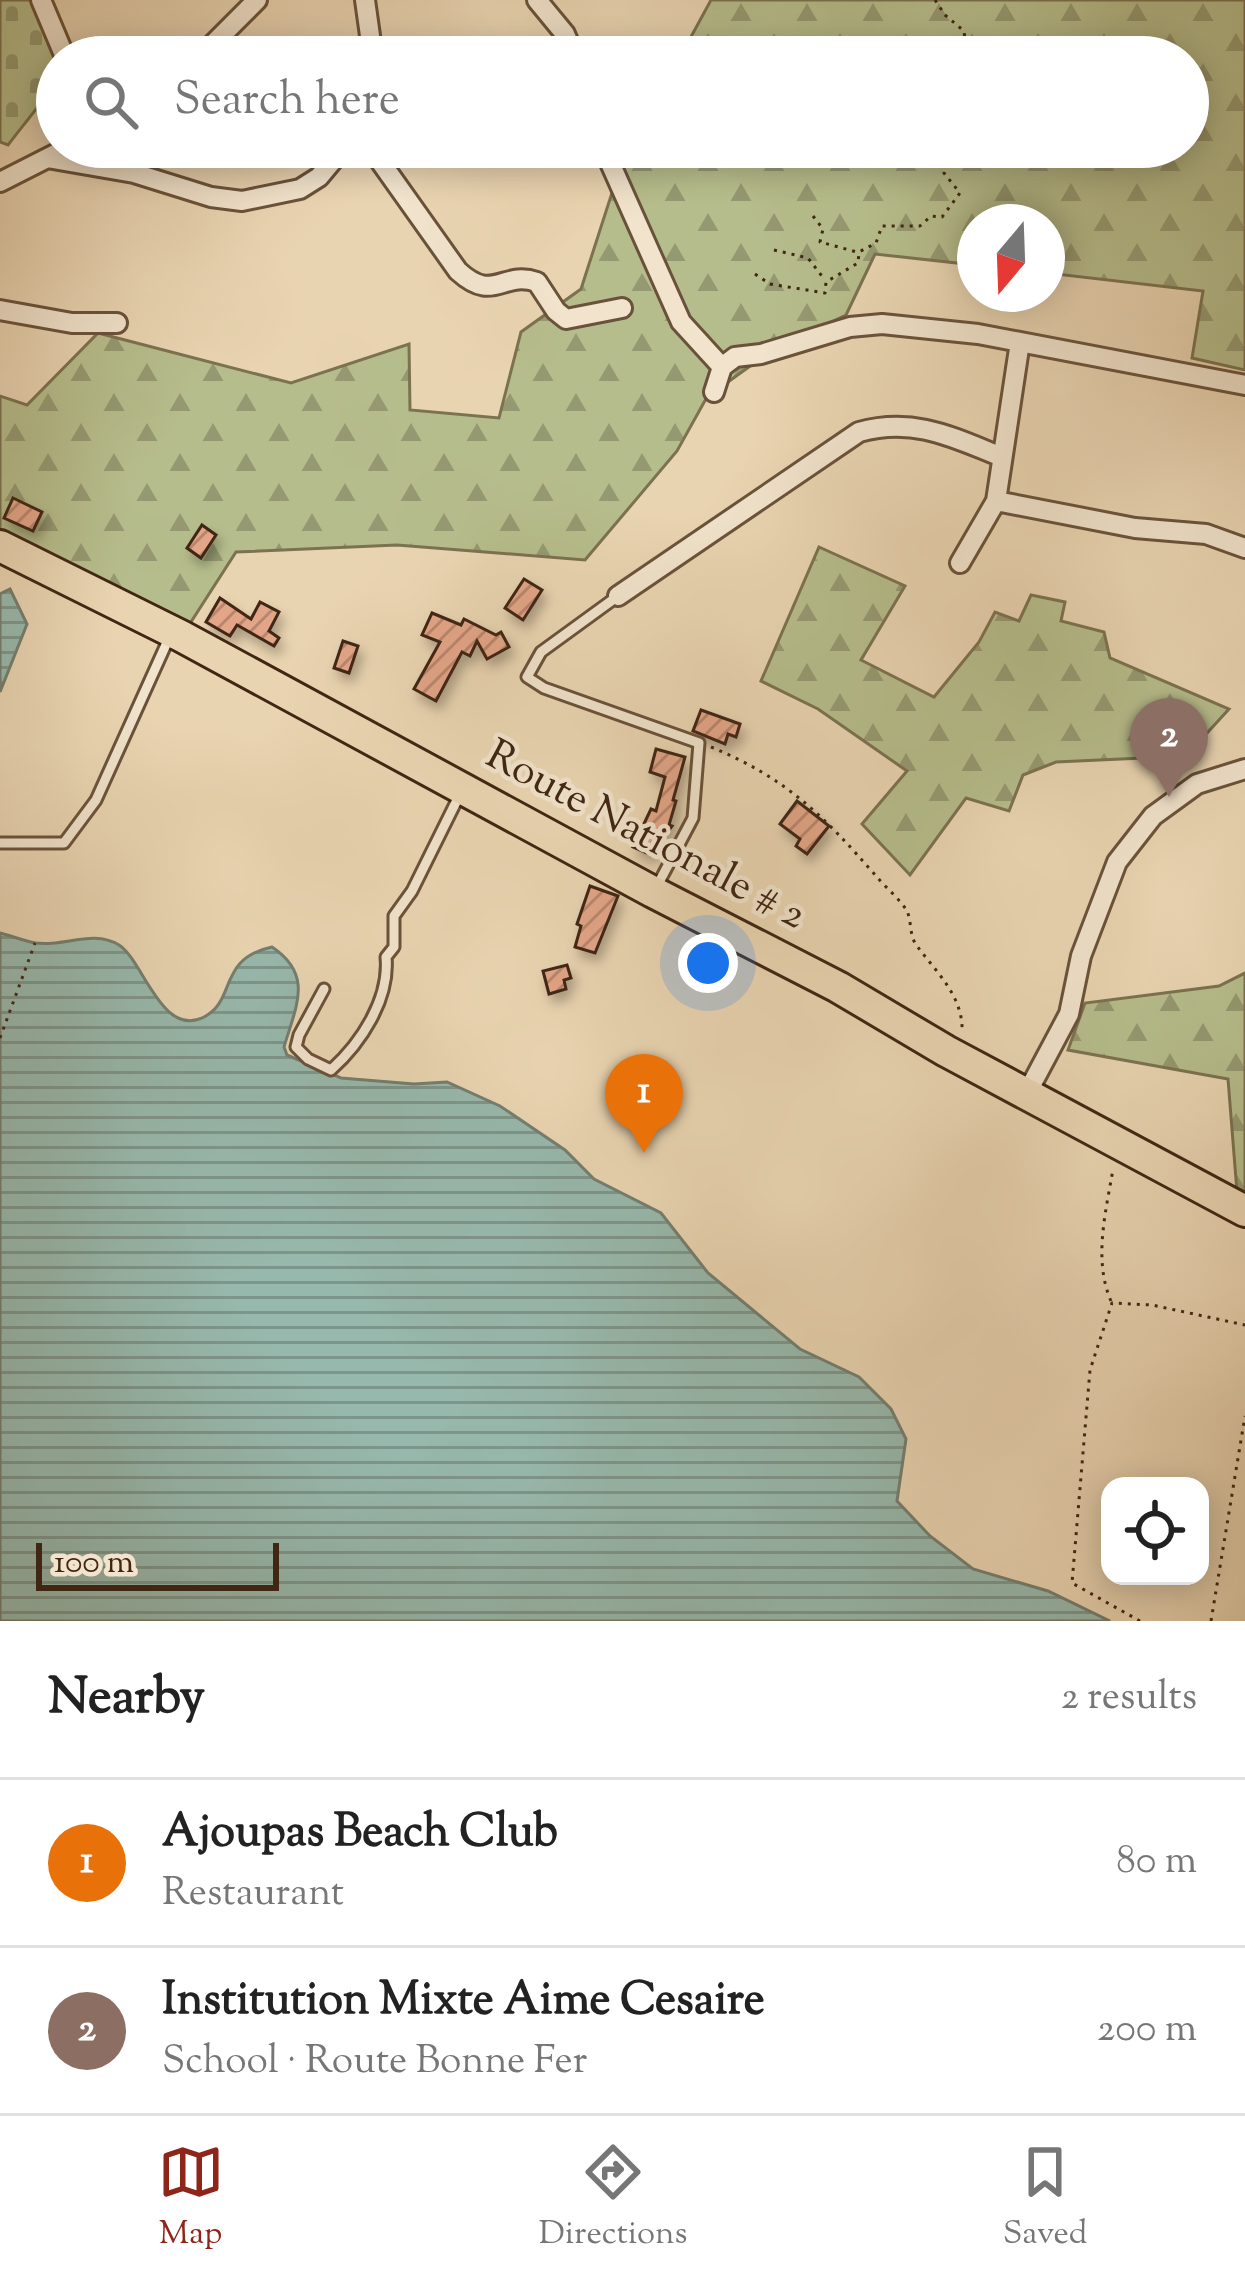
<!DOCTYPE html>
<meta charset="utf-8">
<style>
:root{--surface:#fff;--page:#f6f6f6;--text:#222;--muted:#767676;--line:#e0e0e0;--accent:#8f2418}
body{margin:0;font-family:"Sorts Mill Goudy",serif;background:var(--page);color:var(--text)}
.controls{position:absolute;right:36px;bottom:36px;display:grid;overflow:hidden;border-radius:24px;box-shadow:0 6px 30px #0003}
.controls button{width:108px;height:108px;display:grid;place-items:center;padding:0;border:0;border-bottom:3px solid var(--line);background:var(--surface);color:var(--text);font:60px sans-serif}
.compass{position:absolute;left:957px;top:204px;width:108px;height:108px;border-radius:50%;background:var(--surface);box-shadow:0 6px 30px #0003;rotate:199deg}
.scale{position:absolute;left:36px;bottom:30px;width:243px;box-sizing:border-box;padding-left:12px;border:6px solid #402613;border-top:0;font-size:33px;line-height:42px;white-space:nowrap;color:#402613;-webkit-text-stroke:9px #f1e3cc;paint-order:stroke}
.you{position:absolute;left:708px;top:963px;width:42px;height:42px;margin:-30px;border:9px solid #fff;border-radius:50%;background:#1a73e8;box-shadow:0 0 0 18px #1a73e833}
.badge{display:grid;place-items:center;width:78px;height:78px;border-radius:50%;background:var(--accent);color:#fff;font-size:39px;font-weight:700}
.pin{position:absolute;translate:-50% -99px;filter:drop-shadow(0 3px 6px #0008)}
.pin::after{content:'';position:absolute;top:63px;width:42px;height:36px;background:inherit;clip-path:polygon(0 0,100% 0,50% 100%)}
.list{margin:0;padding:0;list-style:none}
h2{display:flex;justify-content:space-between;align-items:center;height:156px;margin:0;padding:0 48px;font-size:51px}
h2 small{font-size:39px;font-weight:400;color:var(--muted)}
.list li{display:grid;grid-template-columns:78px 1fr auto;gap:36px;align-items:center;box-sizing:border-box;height:168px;padding:0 48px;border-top:3px solid var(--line)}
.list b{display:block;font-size:45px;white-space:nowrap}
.list p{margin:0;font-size:39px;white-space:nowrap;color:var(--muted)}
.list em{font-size:39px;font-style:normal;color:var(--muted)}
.icon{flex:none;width:66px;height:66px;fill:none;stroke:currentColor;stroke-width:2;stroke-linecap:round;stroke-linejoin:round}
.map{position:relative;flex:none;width:1245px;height:1621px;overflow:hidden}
.search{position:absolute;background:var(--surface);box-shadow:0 6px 30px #0003;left:36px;right:36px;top:36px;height:132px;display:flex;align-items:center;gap:30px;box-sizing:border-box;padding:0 42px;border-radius:66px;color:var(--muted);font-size:45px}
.sheet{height:492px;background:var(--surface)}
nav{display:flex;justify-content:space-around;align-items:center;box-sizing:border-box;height:168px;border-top:3px solid var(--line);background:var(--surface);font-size:33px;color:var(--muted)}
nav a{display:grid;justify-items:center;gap:6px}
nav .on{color:var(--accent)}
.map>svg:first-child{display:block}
.forest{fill:url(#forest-firs);stroke:#7b7250;stroke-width:3}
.cemetery{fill:url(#cemetery-stones);stroke:#7b7250;stroke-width:3}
.water{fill:url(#water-rules);stroke:#747e6f;stroke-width:3}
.building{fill:url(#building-hatch);stroke:#402613;stroke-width:3;filter:url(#shadow)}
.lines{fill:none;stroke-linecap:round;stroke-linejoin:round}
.lane-casing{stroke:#6a523a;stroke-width:15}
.street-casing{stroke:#6a523a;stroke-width:24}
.primary-casing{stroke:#402613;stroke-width:36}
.path{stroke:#402613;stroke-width:3;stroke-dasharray:3 6;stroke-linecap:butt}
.lane{stroke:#f1e3cc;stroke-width:9}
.street{stroke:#f1e3cc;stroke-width:18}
.primary{stroke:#e9d4b1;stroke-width:30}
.labels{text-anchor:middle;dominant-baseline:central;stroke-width:9;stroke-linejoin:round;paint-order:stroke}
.street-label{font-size:42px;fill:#402613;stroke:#f1e3cc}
</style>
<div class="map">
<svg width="1245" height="1621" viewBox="0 0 1245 1621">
<defs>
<pattern id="forest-firs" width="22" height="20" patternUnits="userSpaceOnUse" patternTransform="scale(3)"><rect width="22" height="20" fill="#b6bd8c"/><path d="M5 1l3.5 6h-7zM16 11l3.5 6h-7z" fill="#959971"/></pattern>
<pattern id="cemetery-stones" width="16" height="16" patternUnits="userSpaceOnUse" patternTransform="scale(3)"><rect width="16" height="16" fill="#b6bd8c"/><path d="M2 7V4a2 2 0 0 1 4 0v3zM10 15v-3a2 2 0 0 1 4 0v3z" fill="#959971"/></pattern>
<pattern id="water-rules" width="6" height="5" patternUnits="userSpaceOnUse" patternTransform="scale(3)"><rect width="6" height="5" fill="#97b8ac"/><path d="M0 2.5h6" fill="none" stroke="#7d958b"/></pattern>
<pattern id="building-hatch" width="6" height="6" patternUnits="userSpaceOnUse" patternTransform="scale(3)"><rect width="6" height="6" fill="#e2a587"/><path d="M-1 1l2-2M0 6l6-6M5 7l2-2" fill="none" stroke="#b9866d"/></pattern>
<filter id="shadow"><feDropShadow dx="4.5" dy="8" stdDeviation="6" flood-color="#0004"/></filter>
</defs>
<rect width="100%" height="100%" fill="#e9d4b1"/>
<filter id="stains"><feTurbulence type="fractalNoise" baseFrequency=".00167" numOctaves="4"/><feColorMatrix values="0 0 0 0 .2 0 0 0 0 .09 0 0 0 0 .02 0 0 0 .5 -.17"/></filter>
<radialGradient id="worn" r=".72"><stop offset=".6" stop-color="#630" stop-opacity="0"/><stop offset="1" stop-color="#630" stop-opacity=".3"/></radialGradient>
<path class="forest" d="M711,0H1245V370L1192,358L1203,291L1047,273V222H975V265L875,254L846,315L774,349L707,397L677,451L585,560L397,545L236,552L189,625L0,531V396L27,405L98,333L291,383L409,344L410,410L499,418L521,332L581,289L619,171L632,147H1188V57H680Z
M819,547L905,586L861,660L934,697L979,642L995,612L1019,621L1031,595L1065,602L1061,621L1104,632L1110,658L1229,709L1186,756L1056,762L1023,775L1009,811L966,798L910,875L862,824L907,771L818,709L761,681Z
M1245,973V1196L1237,1192L1228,1079L1068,1050L1085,1003L1219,986Z"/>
<path class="cemetery" d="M0,0H34C69,86 62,74 8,145L0,142Z"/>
<path class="water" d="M10,589L27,624L0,692V594Z
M0,933C12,936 24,941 36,943C64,947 93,929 119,945C143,960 162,1039 204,1017C237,1000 217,959 272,947C314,975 296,1006 284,1047L287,1055L341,1078L414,1084L447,1082L500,1106L565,1150L594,1179L661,1213L708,1273L800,1349L859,1377L891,1409L906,1439L897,1501L930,1536L973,1569L1048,1591L1110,1621H0Z"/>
<path class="building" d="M13,498L42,512L33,531L4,518Z
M202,525L216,535L201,558L187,548Z
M524,579L542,590L523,620L505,608Z
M220,598L251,619L260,602L279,612L269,631L279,638L274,646L237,625L230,636L206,622Z
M432,613L461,625L464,619L496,635L501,632L509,647L487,659L477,641L470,656L462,652L436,701L414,689L440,642L422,635Z
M343,641L358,646L349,673L334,668Z
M701,710L740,724L736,737L728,734L725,744L693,731Z
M656,749L685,757L673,800L676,801L669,825L672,826L651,855L633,847L651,809L656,811L665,777L650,772Z
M797,801L829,826L807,854L796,846L800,839L780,824Z
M590,886L618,896L595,953L575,947L581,926L577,924Z
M567,965L571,978L564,980L566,989L549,994L543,971Z"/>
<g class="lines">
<g class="lane-casing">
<path id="lane" d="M618,596L541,652L527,677L544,688L699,743L693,818L656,888
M0,843H64L96,800L169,638
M324,989L299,1035L296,1047L308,1059L331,1070C361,1043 390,999 386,957L394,947V916L412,891L461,792"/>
</g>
<g class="street-casing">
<path id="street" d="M41,0L65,57
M365,0L373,57
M537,0L565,34L575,57
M200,57L257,0
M370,147L458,271C494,304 502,270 537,282L556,311L566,319L622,308
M603,147L681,322L722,367
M47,158L134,173L211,197L242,201L300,189L319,177L344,147
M0,182L69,147
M0,310L72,323H117
M714,392L722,367L735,357L761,354L850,327L882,324L978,334L1245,385
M996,501L1135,528L1206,534L1245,548
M960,563L996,501L1020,342
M618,596L859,432C914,417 952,437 1002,457
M1027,1093L1069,1014L1081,956L1117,862L1153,816L1197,784L1245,769"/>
</g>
<g class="primary-casing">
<path id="primary" d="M0,546L181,636L653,892L838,987L946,1051L1245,1211"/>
</g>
<path class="path" d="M935,0L945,15L964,31L967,57
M813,216L823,229L820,242L857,252
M774,250L808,258L825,280
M755,274L770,284L825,293L826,282L858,263L859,252L876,243L882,226H920L931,216L942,217L960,193L944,173L946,147
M711,747C786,778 823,815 876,876C885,887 900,899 907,911C912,922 909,936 917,946C937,973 964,997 962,1033
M0,1038L35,943
M1111,1301C1093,1260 1106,1211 1113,1169
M1140,1621L1072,1583L1090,1370L1112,1303L1152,1305L1245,1325
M1211,1621L1245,1416"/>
<use href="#lane" class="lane"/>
<use href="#street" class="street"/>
<use href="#primary" class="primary"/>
</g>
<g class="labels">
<g class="street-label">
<text transform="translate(645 837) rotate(28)">Route Nationale # 2</text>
</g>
</g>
<rect width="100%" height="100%" filter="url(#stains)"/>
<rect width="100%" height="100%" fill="url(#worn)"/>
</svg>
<div class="controls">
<button><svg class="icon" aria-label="locate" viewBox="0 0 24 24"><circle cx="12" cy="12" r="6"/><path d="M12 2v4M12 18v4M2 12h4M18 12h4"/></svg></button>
</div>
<svg class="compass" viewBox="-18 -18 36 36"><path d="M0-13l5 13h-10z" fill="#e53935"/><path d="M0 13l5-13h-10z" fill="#767676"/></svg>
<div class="scale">100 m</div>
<div class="you"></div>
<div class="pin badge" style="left:644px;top:1153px;background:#e8710a">1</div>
<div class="pin badge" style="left:1169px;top:797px;background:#8d6e63">2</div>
<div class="search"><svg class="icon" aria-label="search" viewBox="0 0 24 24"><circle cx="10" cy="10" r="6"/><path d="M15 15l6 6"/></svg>Search here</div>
</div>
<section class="sheet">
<h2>Nearby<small>2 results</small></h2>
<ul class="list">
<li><span class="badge" style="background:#e8710a">1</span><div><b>Ajoupas Beach Club</b><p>Restaurant</p></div><em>80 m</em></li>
<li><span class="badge" style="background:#8d6e63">2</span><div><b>Institution Mixte Aime Cesaire</b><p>School · Route Bonne Fer</p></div><em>200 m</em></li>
</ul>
</section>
<nav>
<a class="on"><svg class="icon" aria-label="map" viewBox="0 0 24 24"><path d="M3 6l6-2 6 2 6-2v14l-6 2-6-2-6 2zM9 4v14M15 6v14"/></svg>Map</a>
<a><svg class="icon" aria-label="directions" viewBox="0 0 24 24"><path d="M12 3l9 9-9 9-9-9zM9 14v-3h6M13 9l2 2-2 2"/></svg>Directions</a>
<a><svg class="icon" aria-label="saved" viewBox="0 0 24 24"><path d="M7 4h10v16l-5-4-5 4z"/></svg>Saved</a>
</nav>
